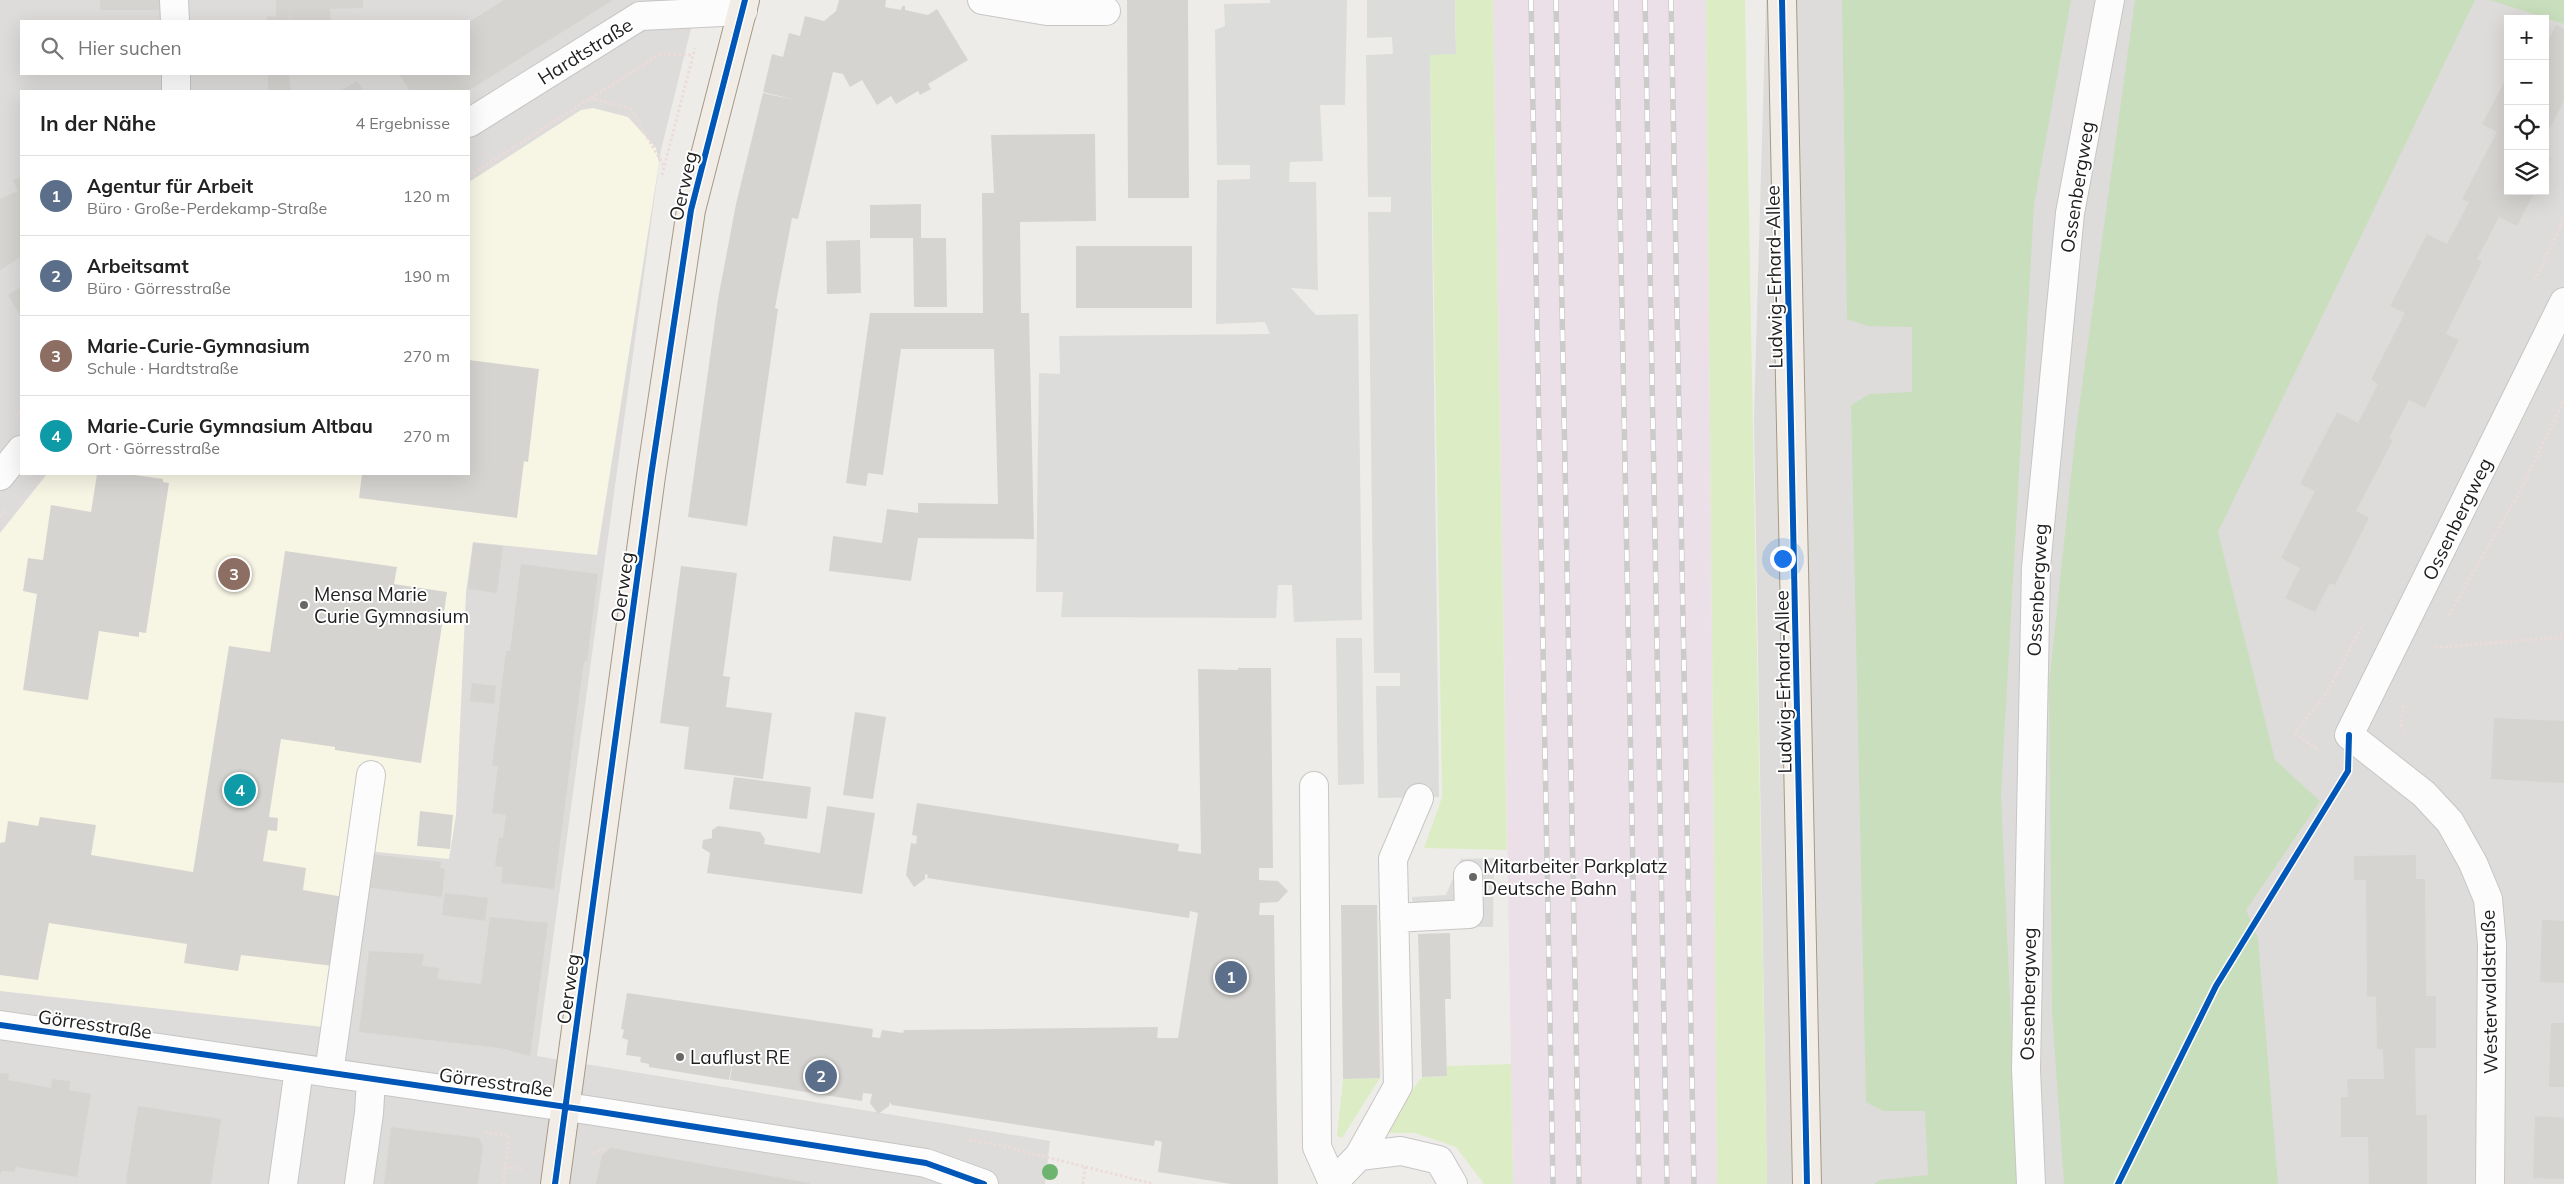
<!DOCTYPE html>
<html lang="de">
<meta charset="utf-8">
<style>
:root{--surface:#fff;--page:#f2f2f2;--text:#222;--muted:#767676;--line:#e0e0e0;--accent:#2563eb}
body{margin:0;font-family:Mulish,sans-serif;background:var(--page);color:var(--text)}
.controls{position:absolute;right:15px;top:15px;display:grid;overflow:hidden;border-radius:0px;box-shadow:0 5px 20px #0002}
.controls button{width:45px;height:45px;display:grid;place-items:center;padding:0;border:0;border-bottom:1px solid var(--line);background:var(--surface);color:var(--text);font:25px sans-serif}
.you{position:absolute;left:1782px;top:558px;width:18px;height:18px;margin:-12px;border:4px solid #fff;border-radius:50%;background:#1a73e8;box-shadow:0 0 0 8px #1a73e833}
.badge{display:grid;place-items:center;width:32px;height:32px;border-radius:50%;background:var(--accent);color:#fff;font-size:16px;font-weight:700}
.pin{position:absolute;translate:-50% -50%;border:2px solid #fff;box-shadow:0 1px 5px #0006}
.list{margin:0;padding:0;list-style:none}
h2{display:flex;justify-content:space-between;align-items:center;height:65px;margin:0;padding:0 20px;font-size:21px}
h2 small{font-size:16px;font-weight:400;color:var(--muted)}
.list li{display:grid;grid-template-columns:32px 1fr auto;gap:15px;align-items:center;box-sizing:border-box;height:80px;padding:0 20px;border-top:1px solid var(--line)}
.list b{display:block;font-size:19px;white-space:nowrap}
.list p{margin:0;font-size:16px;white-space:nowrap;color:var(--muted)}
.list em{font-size:16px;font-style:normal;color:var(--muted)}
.icon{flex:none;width:28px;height:28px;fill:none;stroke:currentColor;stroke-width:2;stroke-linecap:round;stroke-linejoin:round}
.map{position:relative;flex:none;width:2564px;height:1184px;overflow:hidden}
.search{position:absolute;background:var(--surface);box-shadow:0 5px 20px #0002;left:20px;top:20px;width:450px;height:55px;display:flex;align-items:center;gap:12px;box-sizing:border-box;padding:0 18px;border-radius:0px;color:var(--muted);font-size:19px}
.panel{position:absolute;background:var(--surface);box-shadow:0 5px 20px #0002;left:20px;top:90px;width:450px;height:385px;border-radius:0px}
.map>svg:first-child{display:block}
.residential{fill:#dddcda;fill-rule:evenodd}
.industrial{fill:#ece0e8}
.education{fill:#f7f6e5}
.religious{fill:#dcdcda}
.grass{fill:#dcedc6}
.forest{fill:#c9debc}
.building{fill:#d6d4d1}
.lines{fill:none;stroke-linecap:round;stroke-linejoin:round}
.minor-casing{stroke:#c7c6c5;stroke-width:30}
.major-casing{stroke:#a59985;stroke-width:30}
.path{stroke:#ecdbd9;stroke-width:3;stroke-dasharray:2.5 2.5;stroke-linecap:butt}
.minor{stroke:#fcfcfc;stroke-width:28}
.major{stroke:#f1ece6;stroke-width:28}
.rail-casing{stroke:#cbcbca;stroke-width:5.5}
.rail{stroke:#fff;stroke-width:4;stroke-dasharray:11;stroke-linecap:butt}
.cycleway-casing{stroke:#fff;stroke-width:9}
.cycleway{stroke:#0057b8;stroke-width:6}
.tree{fill:#6db46f}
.poi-dot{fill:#686766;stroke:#fff;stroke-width:2}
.labels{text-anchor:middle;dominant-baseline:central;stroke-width:4;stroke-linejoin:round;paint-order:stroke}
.street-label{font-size:19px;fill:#202020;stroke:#fff}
.poi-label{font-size:19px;fill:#202020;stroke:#fff;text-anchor:start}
</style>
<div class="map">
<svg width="2564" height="1184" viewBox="0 0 2564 1184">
<rect width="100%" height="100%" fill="#eeece9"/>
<path class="residential" d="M0,0H698L661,150L537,1056L1050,1141L1045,1184H0ZM21,21H469V74H21ZM21,91H469V474H21Z
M1766,0H2564V1184H1767L1754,419ZM2508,19H2545V191H2508Z"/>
<path class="industrial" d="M1493,0H1706L1717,1184H1513Z"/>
<path class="education" d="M593,108L628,117L656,148L659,163L597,555L473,542L466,592L456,815L449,859L367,851L341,1029L0,991V533L47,474H469V182L581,110Z"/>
<path class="religious" d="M1270,0H1347L1345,105H1320L1323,161L1290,162L1289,182H1316L1318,290L1291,288L1316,315L1358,314L1362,620L1294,622L1292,585H1278L1276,618L1061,617L1063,592H1036L1039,373L1060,374L1059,336L1270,334L1265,322L1216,324L1217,180L1250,179V165H1217L1215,30L1225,26L1224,4L1270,3Z
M1367,0H1455L1456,55H1430L1439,797L1378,798L1376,686H1400V673H1374L1368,212H1391V197H1368L1366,55L1393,54L1392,37L1367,38Z
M1336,638H1362L1364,784L1338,785Z
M1494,858L1493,927L1414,926L1412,897L1446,895L1461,859Z"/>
<path class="grass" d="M1455,0H1493L1507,850L1424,848L1442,797L1430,55L1456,54Z
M1706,0H1745L1767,1184H1717Z
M1511,1064L1513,1184H1484L1456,1147L1415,1133H1380L1422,1077L1447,1076V1066Z
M1380,1078L1342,1138L1337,1136L1343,1079Z"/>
<path class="forest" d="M1842,0H2071L2034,205L2001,794L2018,1184H1874L1880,1180L1928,1175L1925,1111H1883L1866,1102L1851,405L1870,394L1912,392V327L1868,326L1847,319Z
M2135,0H2475L2218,532L2275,760L2320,801L2246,910L2258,938L2278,1184H2064L2052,1011L2049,684L2076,430Z
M2490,0H2564V24Z"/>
<path class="building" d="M100,0H159L160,10H100Z
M276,0H363V8L330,9L331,21H290L289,8V21H267V16L276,17Z
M504,0H613L468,91H410L399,74H469V22Z
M839,0H886L885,7L901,10L902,6H905V10L928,15L937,9L968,60L928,84L931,89L920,95L918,91L896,104L891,96L877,105L862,80L850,87L843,74L833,72L798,219L792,218L775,308L778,309L747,526L688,517L718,299L736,204L763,93L799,101L763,92L772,54L783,57L789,33L800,36L805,16L824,21L836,11Z
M1127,0H1188L1189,198H1128Z
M2556,25L2564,29V101L2545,138V47Z
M268,74H289L291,91H268Z
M2508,75V191H2535L2517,226L2499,217L2477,259L2482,262L2446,334L2459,340L2425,408L2409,400L2389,438L2393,440L2356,511L2369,518L2335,585L2330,583L2315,612L2285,598L2300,568L2281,558L2315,491L2300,484L2337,412L2358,423L2378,384L2371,380L2405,313L2390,306L2427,234L2447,244L2469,202L2462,199L2497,132L2482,124Z
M357,81L364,91H340Z
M1095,134L1096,221L1020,222L1021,313H1029L1034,539L918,538L911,581L829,571L833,536L882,543L887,509L918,513V503L998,504L994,349H901L883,475L868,473L866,486L846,483L870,313H983L982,193H994L991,135Z
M2545,156L2551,159L2545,171Z
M21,177V257L0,270V199L18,191L13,180Z
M921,204V238H946L947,307H914L913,238H870V205Z
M860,240L861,293L827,294L826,241Z
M1076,246H1192V308H1076Z
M21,287V317L8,295Z
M469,360L539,369L528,462L524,461L517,518L359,498L362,474H469Z
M97,474H127L163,479V482L169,483L146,633L139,632V637L99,631L88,700L23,690L37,594L23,591L28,558L43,560L51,505L91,512Z
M473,543L503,546L497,593L468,589Z
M285,551L397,567L394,584L447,592L421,763L335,750V747L281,739L269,817L278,818L277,831L268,830L263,861L306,868L303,890L344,897L333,966L241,955L238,971L184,963L187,944L49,923L38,980L0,975V843L5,842L8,821L38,826L40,817L96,825L91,855L193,872L229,646L270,652Z
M521,564L598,574L587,661H584L577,712L554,889L501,883L503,867L495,866L499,838H503L506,815L492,813L498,766H492L506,651H510Z
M681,566L737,573L723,676L730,677L726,707L772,713L763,779L684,769L689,727L660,723Z
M1238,668H1271L1273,868H1259V880L1278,881L1288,891L1278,902L1260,903L1259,915H1274L1278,1184H1231L1158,1172L1162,1142L1155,1140L1154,1146L892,1105L890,1102L889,1106L878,1114L870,1103L872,1094L863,1093L862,1101L730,1080L734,1053L729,1080L649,1067V1064L640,1062L641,1057L626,1055L628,1040L622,1038L624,1030L621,1029L627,993L873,1029L872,1037L880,1038L882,1030L903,1033L904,1030L1158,1027L1157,1038H1178L1198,913L1190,911L1189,918L927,878L928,875L925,874V879L914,887L906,875L911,843L916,844L917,836L912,835L917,803L1179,844L1178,851L1201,854L1198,669L1238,670Z
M472,683L496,686L494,704L470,701Z
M855,712L886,717L873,799L843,795Z
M2494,718L2564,721V783L2491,779Z
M734,777L811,787L807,819L729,809Z
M827,806L875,813L862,894L707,873L710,853L702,848L703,840L712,838V830L718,826L760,832L765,839L764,844L820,853Z
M420,811L453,815L450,849L417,846Z
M369,854L441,862L440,868L445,869L442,897L364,887Z
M2416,855V879H2425L2426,996H2436V1048H2415L2416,1115H2427V1184H2369L2368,1137H2341V1097H2348L2347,1079H2384L2383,1049H2377L2376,996L2367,997L2366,880H2354V856Z
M445,893L488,898L485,921L442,915Z
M1341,905H1377L1380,1078L1343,1079Z
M490,917L548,923L530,1056L500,1048L359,1032L369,951L424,954L422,966L439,968L437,979L481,984Z
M2542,920L2564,921V983L2540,982Z
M1450,933L1451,999H1445L1447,1076L1422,1077L1418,934Z
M2551,1023H2564V1087H2549Z
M0,1073L9,1074L8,1080L51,1088L52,1079L70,1081L69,1090L91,1094L77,1177L16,1167L14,1172L2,1171L0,1175Z
M138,1106L221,1119L211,1184H127L126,1181Z
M2535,1116L2564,1118V1179L2533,1178Z
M391,1127L479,1138L483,1146L478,1184H384Z
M611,1148L810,1183V1184H596L602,1155Z"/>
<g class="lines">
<g class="minor-casing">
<path id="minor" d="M174,0L175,21
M982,0L1047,11H1106
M176,74V91
M469,123L640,16L743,11
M0,476L21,450
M1314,786L1317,1147L1333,1183
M1394,918L1469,914L1468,875
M0,1025L594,1111L926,1163L984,1184
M329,1073L371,775
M1359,1156L1401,1151L1439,1160L1453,1184
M283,1184L299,1069
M359,1184L369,1113L371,1080
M1332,1184L1359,1156L1398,1086L1393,859L1419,798
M2031,1184L2026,1069L2036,567L2070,213L2110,0
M2490,1184L2492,944L2488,899L2473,863L2450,822L2424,794L2349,735L2564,302"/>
</g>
<g class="major-casing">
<path id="major" d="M1782,0L1807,1184
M555,1184L651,476L691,210L745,0"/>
</g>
<path class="path" d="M590,98L631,109L664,166
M662,175L695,48
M469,176L660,54L693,55
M2535,281L2564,218
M16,417L21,410
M0,517L6,509
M2449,615L2519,493L2564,400
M2430,648L2564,637
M2404,705L2401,724L2405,735
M2317,749L2295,733L2326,694L2363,624
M485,1132L509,1136L505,1167L523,1169
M969,1140L994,1144L1154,1184
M593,1153L606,1148
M503,1184L505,1167
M1083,1184L1085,1166"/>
<use href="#minor" class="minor"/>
<use href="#major" class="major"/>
<g class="rail-casing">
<path id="rail" d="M1531,0L1553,1184
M1556,0L1579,1184
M1616,0L1639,1184
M1645,0L1667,1184
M1671,0L1694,1184"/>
</g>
<use href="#rail" class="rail"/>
<g class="cycleway-casing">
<path id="cycleway" d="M1782,0L1807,1184
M0,1025L594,1111L926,1163L984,1184
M555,1184L651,476L691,210L745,0
M2118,1184L2216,986L2348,771L2349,735"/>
</g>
<use href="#cycleway" class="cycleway"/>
</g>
<circle class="tree" cx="1050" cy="1172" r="8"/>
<g class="poi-dot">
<circle cx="304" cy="605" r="5"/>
<circle cx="1473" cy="877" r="5"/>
<circle cx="680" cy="1057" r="5"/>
</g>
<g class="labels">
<g class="street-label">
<text transform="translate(585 51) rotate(-32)">Hardtstraße</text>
<text transform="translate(683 186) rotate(-77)">Oerweg</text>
<text transform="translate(2077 187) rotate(-81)">Ossenbergweg</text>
<text transform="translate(1774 277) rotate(-91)">Ludwig-Erhard-Allee</text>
<text transform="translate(2457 519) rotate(-64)">Ossenbergweg</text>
<text transform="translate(622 587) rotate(-82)">Oerweg</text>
<text transform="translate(2037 590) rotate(-87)">Ossenbergweg</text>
<text transform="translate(1783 682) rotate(-91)">Ludwig-Erhard-Allee</text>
<text transform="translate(568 989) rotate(-82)">Oerweg</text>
<text transform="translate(2489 992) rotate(-91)">Westerwaldstraße</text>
<text transform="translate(2028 994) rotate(-89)">Ossenbergweg</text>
<text transform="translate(95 1024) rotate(8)">Görresstraße</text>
<text transform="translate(496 1082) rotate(8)">Görresstraße</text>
</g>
<g class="poi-label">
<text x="314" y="594">Mensa Marie<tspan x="314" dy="22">Curie Gymnasium</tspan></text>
<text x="1483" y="866">Mitarbeiter Parkplatz<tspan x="1483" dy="22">Deutsche Bahn</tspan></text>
<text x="690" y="1057">Lauflust RE</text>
</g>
</g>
</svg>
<div class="controls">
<button>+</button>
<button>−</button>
<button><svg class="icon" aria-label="locate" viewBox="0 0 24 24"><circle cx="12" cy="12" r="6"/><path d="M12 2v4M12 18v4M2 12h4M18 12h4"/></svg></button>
<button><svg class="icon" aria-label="layers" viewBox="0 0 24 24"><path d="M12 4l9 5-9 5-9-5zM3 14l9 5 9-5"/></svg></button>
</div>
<div class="you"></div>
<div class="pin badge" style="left:1231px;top:977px;background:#5c6f8a">1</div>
<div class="pin badge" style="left:821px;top:1076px;background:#5c6f8a">2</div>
<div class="pin badge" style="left:234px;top:574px;background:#8d6e63">3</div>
<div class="pin badge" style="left:240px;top:790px;background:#0f9aa8">4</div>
<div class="search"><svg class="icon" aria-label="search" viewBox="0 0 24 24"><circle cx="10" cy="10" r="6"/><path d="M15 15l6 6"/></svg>Hier suchen</div>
<section class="panel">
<h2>In der Nähe<small>4 Ergebnisse</small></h2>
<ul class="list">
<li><span class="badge" style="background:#5c6f8a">1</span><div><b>Agentur für Arbeit</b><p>Büro · Große-Perdekamp-Straße</p></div><em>120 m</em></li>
<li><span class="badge" style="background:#5c6f8a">2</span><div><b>Arbeitsamt</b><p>Büro · Görresstraße</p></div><em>190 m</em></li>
<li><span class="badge" style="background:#8d6e63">3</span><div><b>Marie-Curie-Gymnasium</b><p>Schule · Hardtstraße</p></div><em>270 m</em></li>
<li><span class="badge" style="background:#0f9aa8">4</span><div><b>Marie-Curie Gymnasium Altbau</b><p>Ort · Görresstraße</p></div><em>270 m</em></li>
</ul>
</section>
</div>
